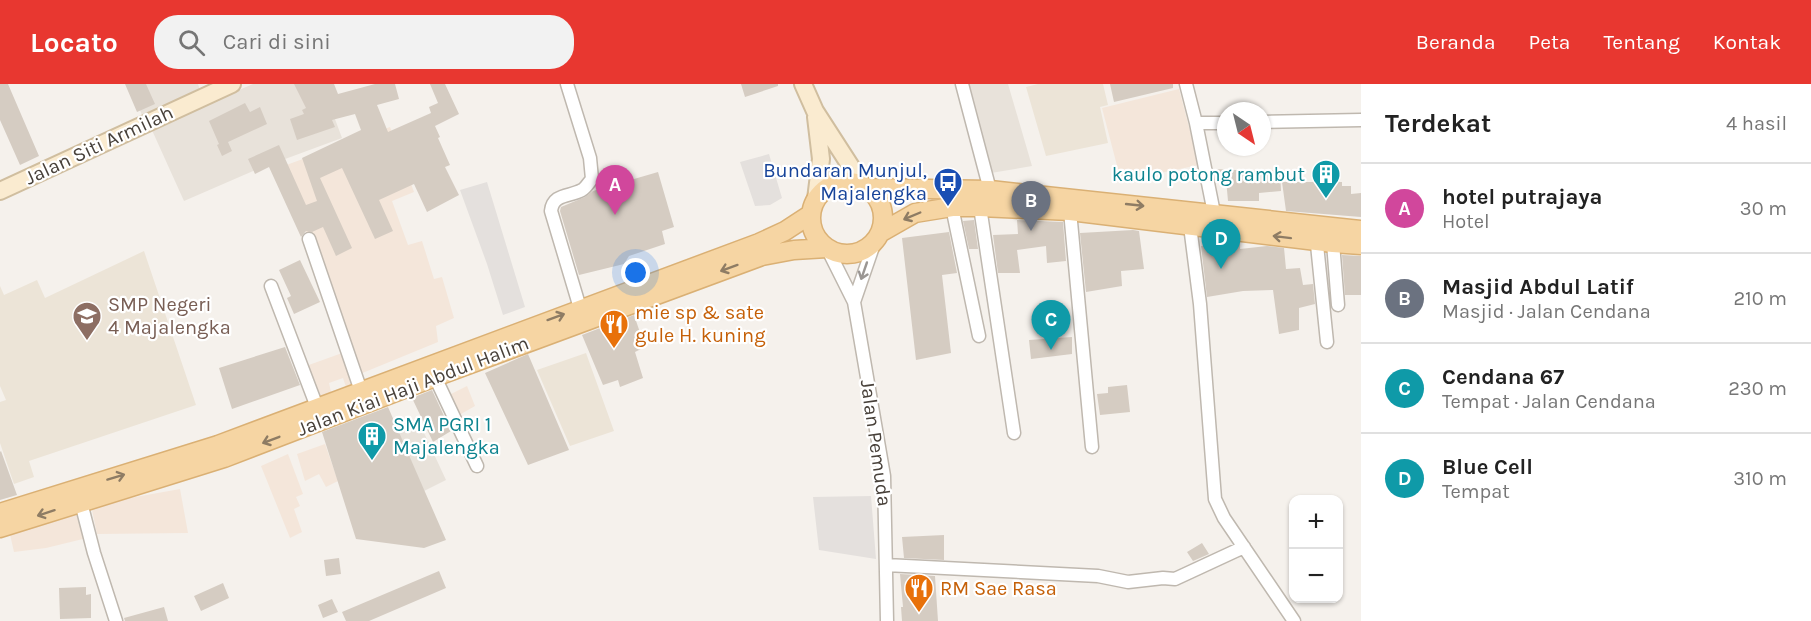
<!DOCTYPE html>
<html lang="id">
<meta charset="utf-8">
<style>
:root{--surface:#fff;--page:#f2f2f2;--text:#222;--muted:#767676;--line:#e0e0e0;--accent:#e83730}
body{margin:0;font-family:Karla,sans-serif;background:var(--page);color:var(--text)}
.controls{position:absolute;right:18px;bottom:18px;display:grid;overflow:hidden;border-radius:12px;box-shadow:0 2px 4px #0004}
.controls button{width:54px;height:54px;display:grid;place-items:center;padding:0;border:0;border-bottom:2px solid var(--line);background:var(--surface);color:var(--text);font:30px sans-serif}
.compass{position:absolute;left:1217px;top:18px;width:54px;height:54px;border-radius:50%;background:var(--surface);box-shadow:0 2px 4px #0004;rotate:145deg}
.you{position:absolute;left:636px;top:189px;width:21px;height:21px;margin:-15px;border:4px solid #fff;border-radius:50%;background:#1a73e8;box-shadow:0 0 0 9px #1a73e833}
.badge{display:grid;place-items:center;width:39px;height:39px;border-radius:50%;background:var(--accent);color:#fff;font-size:20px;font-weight:700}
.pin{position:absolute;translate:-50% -50px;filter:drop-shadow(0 2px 3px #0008)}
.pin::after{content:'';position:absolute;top:32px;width:21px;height:18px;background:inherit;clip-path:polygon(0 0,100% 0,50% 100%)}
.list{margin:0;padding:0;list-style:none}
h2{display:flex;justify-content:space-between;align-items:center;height:78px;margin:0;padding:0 24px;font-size:26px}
h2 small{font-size:20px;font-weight:400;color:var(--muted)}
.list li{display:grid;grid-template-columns:39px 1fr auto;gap:18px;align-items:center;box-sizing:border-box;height:90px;padding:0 24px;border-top:2px solid var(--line)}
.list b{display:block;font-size:22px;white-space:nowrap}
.list p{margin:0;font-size:20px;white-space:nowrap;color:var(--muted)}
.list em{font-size:20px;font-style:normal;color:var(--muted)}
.icon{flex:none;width:33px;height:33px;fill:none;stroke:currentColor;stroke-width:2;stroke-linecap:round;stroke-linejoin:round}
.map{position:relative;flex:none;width:1361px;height:537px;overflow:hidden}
header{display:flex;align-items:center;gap:36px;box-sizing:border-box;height:84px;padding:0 30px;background:var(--accent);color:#fff}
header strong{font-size:28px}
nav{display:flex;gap:33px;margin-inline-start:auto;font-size:21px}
.search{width:420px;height:54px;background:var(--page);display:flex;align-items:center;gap:15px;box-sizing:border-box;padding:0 21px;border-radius:24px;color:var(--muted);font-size:22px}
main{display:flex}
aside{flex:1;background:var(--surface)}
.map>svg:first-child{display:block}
.residential{fill:#e8e2da}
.commercial{fill:#f4e6da}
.industrial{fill:#e4e0dd}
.education{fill:#ece4d7}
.building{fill:#d5ccc2}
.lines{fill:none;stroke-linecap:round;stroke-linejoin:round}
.street-casing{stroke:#bfb8af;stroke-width:15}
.secondary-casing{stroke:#d0be9f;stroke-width:20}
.primary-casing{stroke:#dab074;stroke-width:21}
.street{stroke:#fff;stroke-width:12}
.secondary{stroke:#faebd0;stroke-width:16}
.primary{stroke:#f6d5a3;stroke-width:18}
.oneway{stroke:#8e7c64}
.oneway2{stroke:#9a9693}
.labels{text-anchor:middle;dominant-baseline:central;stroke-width:4.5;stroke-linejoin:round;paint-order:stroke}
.street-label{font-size:20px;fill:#48413a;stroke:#fff}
.transit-label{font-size:20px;fill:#164399;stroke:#fff;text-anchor:end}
.culture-label{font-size:20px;fill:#0d838f;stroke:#fff;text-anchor:end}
.education-label{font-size:20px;fill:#785e54;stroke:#fff;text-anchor:start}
.food-label{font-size:20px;fill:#c56008;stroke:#fff;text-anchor:start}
</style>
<header>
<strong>Locato</strong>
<div class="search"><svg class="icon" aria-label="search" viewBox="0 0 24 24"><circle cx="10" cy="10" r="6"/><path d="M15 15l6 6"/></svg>Cari di sini</div>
<nav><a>Beranda</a><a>Peta</a><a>Tentang</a><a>Kontak</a></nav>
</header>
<main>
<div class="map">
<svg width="1361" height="537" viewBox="0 0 1361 537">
<rect width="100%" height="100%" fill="#f5f1ec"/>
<path class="residential" d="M129,0H198L200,6L142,31Z
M253,0H322L342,54L258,85L184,117L151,44Z
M966,0H1008L1032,82L991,89Z
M419,338L446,396L424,407L398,347Z"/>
<path class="commercial" d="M1179,5L1199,81L1121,97L1102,24Z
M390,43L414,108L392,117L408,161L422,157L434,195L442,193L454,234L436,242L438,258L360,290L281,83Z
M345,268L355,299L346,303L343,294L329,299L331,308L318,314L306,282Z
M467,302L475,322L454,334L447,312Z
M325,360L338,397L326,403L319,390L305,397L297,370Z
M288,370L303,410L296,413L300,422L294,425L302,448L290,454L261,382Z
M180,405L188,449L97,450L91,421Z
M77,425L87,454L46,464L14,468L9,446Z"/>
<path class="industrial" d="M769,70L782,114L770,121L755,122L740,78Z
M487,98L525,223L503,231L487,180L460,106Z
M871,412L876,475L819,466L813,413Z"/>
<path class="education" d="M1038,0H1103L1108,21L1100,23L1108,59L1046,72L1026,3Z
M144,167L196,321L29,377L34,393L14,400L0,359V318L6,316L0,302V202L4,211L37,196L45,214Z
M586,269L614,347L570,362L537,286Z"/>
<path class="building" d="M0,0H8L39,72L20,81L0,36Z
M125,0H146L155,20L137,28Z
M294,0H334L338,10L375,0H395L399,15L377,21L388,48L431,29L429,23L438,19L430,0H445L459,30L435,42L440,53L438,54L450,81L445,83L459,111L427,128L414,100L379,116L393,147L375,155L342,84L320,94L352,164L336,172L323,143L312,148L306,147L301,153L269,83L255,90L248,75L279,61L306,121L317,117L302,74L361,46L355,30L332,36L335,43L297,56L290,35L304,30L302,26L306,24Z
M741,0H778V2L745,13Z
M1110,0H1173V4L1114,18Z
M245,19L250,28L260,23L267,40L228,58L232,67L222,72L217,61L219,60L209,37Z
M1214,85L1257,87L1280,86L1281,107L1259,109V117H1228L1226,95L1215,94Z
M658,88L674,143L662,147L665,160L629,172L624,180L579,191L560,127L561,123L585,113L593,107Z
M1282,98H1342V102H1351V110L1361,109V133L1286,127Z
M974,136L978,165H969L963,137Z
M1017,136L1063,138L1066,177L1047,179L1046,162L1017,166L1020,189H998L993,151L1018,150Z
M1133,146L1139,147L1144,185L1121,187L1122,202L1086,208L1080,149Z
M949,148L957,189L942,191L951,269L916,276L902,154Z
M1240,159V165L1267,162L1284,164L1286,185L1300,184L1303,201L1313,200L1315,220L1299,224V246L1279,250L1273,206L1243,207L1207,213L1201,162Z
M1342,171L1361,172V211H1345Z
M300,176L320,218L294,230L287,214L291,212L279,186Z
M634,231L645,263L635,268L643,294L620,303L618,296L603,301L582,251Z
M1072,253V270L1031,275L1029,256Z
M285,263L300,301L232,325L219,284Z
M528,270L569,366L528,381L485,289Z
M1127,301L1130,328L1100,331L1097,310L1108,309V303Z
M432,306L451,347L433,358L412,314Z
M388,323L446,456L424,464L356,455L322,348Z
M1,367L17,411L0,416V368Z
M944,451V476L904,474L902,453Z
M1202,459L1209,470L1193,477L1187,468Z
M339,474L341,490L326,492L324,476Z
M439,487L446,504L369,537H346L342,528Z
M900,490L935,492L938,537H902L901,523H903Z
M223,499L229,514L201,527L194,512Z
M86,503V511L91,510V534L60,535L59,504Z
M332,515L338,528L323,534L318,521Z
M164,523L168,537H125L124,534Z"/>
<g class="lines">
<g class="street-casing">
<path id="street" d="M567,0L590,74L592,95C589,98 586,104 582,106C570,113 553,109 551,127L580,224
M962,0L990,106
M1186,0L1196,39L1214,129
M1262,38L1361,36
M1196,39H1226
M952,123L979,252
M980,123L1014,349
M1070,127L1092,363
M1190,142L1200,220L1215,415L1224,434L1294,537
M1316,151L1327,258
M309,155L361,307
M1333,159L1338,221
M827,164L854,218L884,392L887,537
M271,202L317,323
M854,218L875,157
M435,293L477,382
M79,411L94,469L116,537
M886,481L1098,492L1128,498L1163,494L1175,495L1244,463"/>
</g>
<g class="secondary-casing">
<path id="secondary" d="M803,0L815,27L864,103
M816,33L821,75L816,115
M0,107L232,0"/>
</g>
<g class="primary-casing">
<path id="primary" d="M811 134a36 36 0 1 1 72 0a36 36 0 1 1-72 0Z
M867,104L990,106L1361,146
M880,149L915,129L952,123H980L1070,127L1333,159L1361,161
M0,429L218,361L759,159L785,147L811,130
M0,444L224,374L435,293L762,172L794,166L827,164"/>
</g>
<use href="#street" class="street"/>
<use href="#secondary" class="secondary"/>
<use href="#primary" class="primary"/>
</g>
<defs><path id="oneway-shaft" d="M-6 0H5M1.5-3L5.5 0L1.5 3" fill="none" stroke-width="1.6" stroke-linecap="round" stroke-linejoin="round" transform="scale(1.5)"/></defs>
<g class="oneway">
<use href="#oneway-shaft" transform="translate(1135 121) rotate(6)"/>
<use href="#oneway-shaft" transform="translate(912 132) rotate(157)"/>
<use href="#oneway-shaft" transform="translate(1282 153) rotate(-173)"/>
<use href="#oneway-shaft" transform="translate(729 184) rotate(160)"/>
<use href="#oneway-shaft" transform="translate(556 233) rotate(-20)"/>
<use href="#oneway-shaft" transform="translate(271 356) rotate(159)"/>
<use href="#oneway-shaft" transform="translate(116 393) rotate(-17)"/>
<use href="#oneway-shaft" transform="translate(46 429) rotate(162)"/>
</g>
<use class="oneway2" href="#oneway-shaft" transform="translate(864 187) rotate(109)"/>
<defs>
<g id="building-pin" transform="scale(1.5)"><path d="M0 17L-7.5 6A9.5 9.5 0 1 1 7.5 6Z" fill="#0f9aa8" stroke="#fff"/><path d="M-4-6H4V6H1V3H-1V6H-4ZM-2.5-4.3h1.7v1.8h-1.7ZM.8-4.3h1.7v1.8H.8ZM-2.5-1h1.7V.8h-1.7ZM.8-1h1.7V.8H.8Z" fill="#fff"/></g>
<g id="bus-pin" transform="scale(1.5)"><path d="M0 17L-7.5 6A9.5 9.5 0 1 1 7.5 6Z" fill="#1a4fb4" stroke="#fff"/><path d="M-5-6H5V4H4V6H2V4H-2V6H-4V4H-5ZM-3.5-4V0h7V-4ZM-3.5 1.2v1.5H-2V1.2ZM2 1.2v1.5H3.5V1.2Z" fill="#fff"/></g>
<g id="school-pin" transform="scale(1.5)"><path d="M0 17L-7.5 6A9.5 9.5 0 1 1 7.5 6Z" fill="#8d6e63" stroke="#fff"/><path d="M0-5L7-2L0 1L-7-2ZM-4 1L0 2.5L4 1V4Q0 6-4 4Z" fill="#fff"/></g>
<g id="restaurant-pin" transform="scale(1.5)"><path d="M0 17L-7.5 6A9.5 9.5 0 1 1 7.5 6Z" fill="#e8710a" stroke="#fff"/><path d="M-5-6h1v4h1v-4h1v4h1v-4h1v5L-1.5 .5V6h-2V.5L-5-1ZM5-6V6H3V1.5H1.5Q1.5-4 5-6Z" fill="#fff"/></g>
</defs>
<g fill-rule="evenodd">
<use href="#building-pin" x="1326" y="90"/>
<use href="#bus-pin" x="948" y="98"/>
<use href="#school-pin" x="87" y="232"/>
<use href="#restaurant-pin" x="614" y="240"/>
<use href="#building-pin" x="372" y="352"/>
<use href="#restaurant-pin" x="919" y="504"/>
</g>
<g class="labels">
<g class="street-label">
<text transform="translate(99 61) rotate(-25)">Jalan Siti Armilah</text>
<text transform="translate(413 302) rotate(-21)">Jalan Kiai Haji Abdul Halim</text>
<text transform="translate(876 359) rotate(82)">Jalan Pemuda</text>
</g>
<g class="transit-label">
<text x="927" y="86">Bundaran Munjul,<tspan x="927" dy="23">Majalengka</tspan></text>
</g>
<g class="culture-label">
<text x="1305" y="90">kaulo potong rambut</text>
<text x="393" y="340" text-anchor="start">SMA PGRI 1<tspan x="393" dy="23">Majalengka</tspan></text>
</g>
<g class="education-label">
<text x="108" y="220">SMP Negeri<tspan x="108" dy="23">4 Majalengka</tspan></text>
</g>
<g class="food-label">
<text x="635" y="228">mie sp &amp; sate<tspan x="635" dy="23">gule H. kuning</tspan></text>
<text x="940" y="504">RM Sae Rasa</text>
</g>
</g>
</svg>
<div class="controls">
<button>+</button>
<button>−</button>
</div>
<svg class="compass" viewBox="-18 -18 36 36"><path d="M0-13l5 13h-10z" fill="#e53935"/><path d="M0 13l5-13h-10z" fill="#767676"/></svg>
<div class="you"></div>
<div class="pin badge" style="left:615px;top:131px;background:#d1479c">A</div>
<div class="pin badge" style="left:1031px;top:147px;background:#6b7280">B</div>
<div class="pin badge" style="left:1051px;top:266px;background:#0f9aa8">C</div>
<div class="pin badge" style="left:1221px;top:185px;background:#0f9aa8">D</div>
</div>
<aside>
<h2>Terdekat<small>4 hasil</small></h2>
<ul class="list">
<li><span class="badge" style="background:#d1479c">A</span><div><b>hotel putrajaya</b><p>Hotel</p></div><em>30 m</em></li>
<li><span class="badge" style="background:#6b7280">B</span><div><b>Masjid Abdul Latif</b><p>Masjid · Jalan Cendana</p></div><em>210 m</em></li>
<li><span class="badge" style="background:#0f9aa8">C</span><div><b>Cendana 67</b><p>Tempat · Jalan Cendana</p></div><em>230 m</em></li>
<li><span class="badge" style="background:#0f9aa8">D</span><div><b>Blue Cell</b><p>Tempat</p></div><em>310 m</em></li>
</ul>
</aside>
</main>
